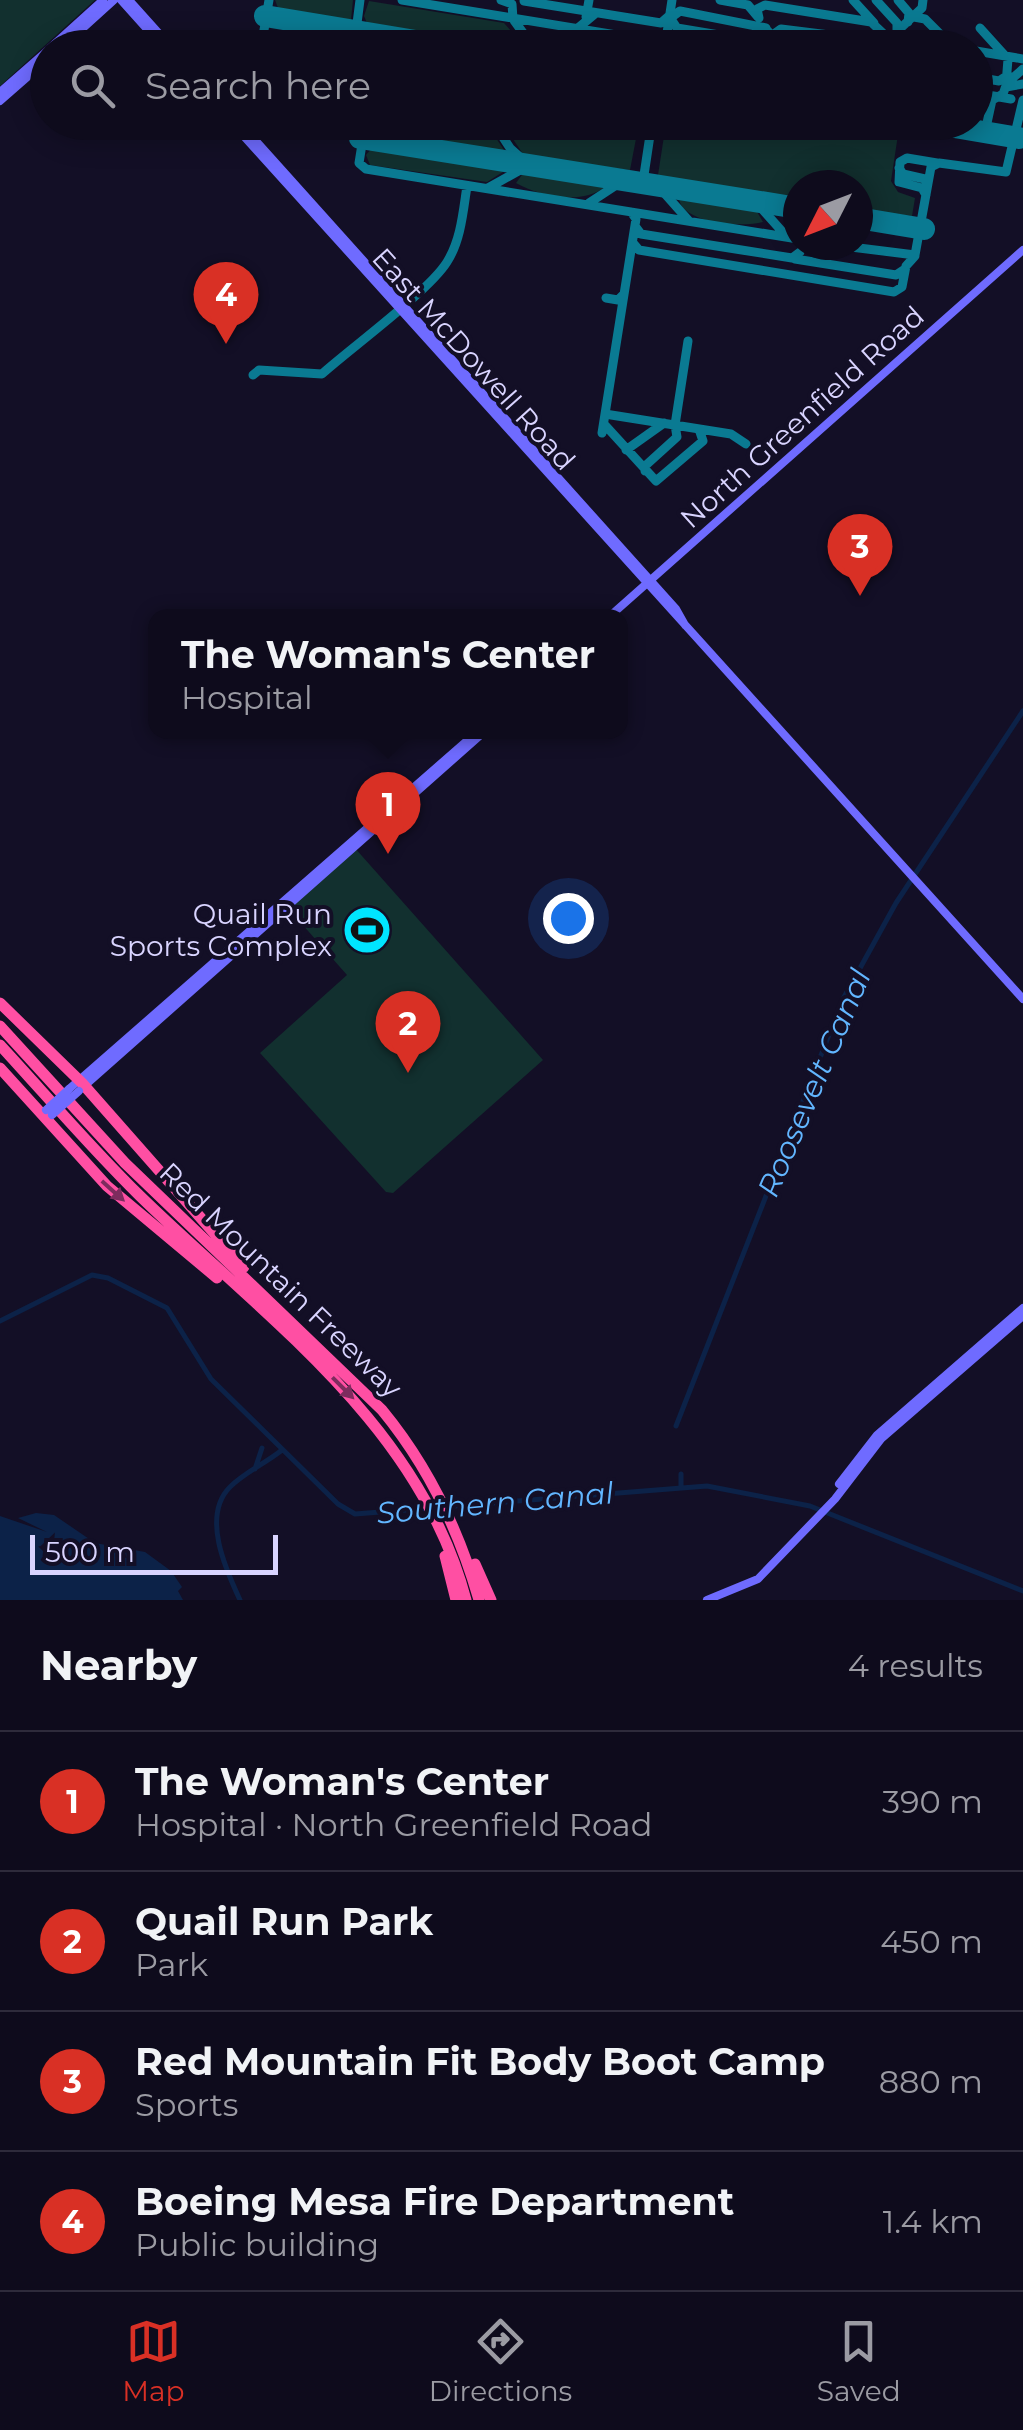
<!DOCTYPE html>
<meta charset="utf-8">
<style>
:root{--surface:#0e0b1c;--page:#171425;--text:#f1f3f6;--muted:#9b9ba3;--line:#2e2b3b;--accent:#d93025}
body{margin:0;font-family:Montserrat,sans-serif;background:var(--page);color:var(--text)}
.compass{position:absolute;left:783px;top:170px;width:90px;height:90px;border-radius:50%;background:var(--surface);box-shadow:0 5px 25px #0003;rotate:228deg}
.scale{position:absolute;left:30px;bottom:25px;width:248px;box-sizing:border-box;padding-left:10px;border:5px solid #d9d4ff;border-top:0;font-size:28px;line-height:35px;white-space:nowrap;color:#d9d4ff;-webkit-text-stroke:8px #130f26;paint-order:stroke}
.you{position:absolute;left:568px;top:918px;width:35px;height:35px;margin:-25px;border:8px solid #fff;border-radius:50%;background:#1a73e8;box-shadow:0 0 0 15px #1a73e833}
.badge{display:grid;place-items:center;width:65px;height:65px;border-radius:50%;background:var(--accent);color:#fff;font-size:32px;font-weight:700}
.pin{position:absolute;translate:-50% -82px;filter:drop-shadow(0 2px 5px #0008)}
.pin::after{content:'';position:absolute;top:52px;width:35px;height:30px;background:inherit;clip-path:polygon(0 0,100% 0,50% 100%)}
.popup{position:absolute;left:148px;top:609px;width:480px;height:130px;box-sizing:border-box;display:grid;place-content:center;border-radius:20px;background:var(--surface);filter:drop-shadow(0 2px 8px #0005);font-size:32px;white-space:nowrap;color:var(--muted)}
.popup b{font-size:38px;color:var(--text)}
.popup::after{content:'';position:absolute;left:50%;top:100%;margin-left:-20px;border:20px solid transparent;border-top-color:var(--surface)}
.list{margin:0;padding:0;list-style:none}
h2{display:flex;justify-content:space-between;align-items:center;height:130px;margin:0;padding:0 40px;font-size:42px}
h2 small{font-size:32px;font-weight:400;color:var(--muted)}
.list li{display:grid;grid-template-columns:65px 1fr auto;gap:30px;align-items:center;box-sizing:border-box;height:140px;padding:0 40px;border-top:2px solid var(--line)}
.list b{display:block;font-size:38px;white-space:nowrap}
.list p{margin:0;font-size:32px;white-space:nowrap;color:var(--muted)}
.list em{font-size:32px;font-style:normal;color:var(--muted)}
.icon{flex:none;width:55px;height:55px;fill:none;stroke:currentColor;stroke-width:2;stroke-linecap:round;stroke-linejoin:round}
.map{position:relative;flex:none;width:1023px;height:1600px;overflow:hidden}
.search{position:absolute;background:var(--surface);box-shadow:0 5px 25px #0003;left:30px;right:30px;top:30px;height:110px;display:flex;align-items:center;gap:25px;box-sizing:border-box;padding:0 35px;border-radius:55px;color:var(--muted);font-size:38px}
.sheet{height:690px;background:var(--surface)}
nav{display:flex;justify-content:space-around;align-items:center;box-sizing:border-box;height:140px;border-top:2px solid var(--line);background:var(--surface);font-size:28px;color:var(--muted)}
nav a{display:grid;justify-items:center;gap:5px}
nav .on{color:var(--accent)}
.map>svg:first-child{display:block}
.green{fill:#12302f}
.water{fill:#0c2248}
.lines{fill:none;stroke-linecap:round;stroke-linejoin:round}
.canal{stroke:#0c2248;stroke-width:5}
.taxiway{stroke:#0a7a92;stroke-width:9}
.runway{stroke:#0a7a92;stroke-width:22}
.secondary{stroke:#6f6bff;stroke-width:8}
.highway{stroke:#ff4fa3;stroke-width:11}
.secondary-bridge{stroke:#6f6bff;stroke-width:8}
.oneway{fill:#7d2c5e}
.labels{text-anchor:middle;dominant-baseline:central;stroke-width:8;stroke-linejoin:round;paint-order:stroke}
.street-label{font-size:28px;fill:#d9d4ff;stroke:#130f26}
.poi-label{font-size:28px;fill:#d9d4ff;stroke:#130f26;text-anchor:end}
.water-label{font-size:30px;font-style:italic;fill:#62b6ff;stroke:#130f26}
</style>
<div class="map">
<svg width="1023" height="1600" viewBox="0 0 1023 1600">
<rect width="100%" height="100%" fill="#130f26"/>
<path class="green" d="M0,0H95L0,86Z
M275,0H353L351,20L278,8Z
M369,1L504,23L525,47L367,23L364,16Z
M375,123H486L506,153L386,134L377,130Z
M502,123H639L630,170L525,157Z
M666,123L863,122L899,128L891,181L898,192L915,198L912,216L858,210V185H798V201L662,178L658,175Z
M372,148L505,169L506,170L487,182L370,165L366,155Z
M524,172L602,185L605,187C582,205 541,197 516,183Z
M679,198L756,210L763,222C740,228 681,223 679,198Z
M354,847L543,1060L393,1193L386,1192L260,1053L347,975L286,906Z"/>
<path class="water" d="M36,1513L54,1515L95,1543L145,1552L171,1571L182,1587L178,1591L183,1600H0V1516L47,1532L18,1518Z"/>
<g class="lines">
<path class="canal" d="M0,1321L92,1275L108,1278L167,1308L211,1379L338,1504L355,1514L707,1486L810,1506L1023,1591
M676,1426L843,999L896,903L1023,711
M255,1469L262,1448
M681,1474V1486
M240,1600C226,1570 201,1516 230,1487C245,1472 266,1463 282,1450"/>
<path class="taxiway" d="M402,0L696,48
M501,0L512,4L513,19L534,48
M672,0L667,33L674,44
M720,0L748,5L758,17
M853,0L874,23
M876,0L897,23V32
M898,0L909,13L908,22
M524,1L661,23L669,16L677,28L761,42L767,39L768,31
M586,17L589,0
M914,17L925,19L954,48
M759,18L757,9L765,5L871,22L886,36L893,35
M669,19L680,11L766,28
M980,28L1008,59L1006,84
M356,31L360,0
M889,39L922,8L923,0
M776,41L774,34L781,29L886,42
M261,48L269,0
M554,48L596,13
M622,48L628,37
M976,51L1023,59
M976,77L999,81L1008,75
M1006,87L1023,84
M976,93L1011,99
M985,132L992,100L1003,94L1007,83L1023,69
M363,138L359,163L366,169L798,239
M364,139L367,122
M899,168L903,174L925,179L927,185
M644,175L652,122
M658,186L689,221
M488,188L529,165L510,148L493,122
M926,195L922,188L899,182L900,162L907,158L937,163
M755,201L787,237
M589,203L624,180
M635,226L641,234L792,258L800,252
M633,243L639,250L894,292L902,287L906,266L915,256
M835,245L915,255L931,167L939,163L1006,172L1023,100
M795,259L896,275L905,269
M606,298L618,300L624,294
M253,375L259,370L322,374C351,348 429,291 447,262C461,240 463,212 467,186
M605,414L731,434L746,444
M604,424L656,481L703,441L699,429
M675,425L688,341
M602,433L636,219L631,212
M626,450L664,423
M645,471V466L677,437L675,425"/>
<path class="runway" d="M265,16L458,48
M925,122L1019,138
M360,138L798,208
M858,218L924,229"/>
<path class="secondary" d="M121,0L164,48
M129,0L172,48
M50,48L103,0
M61,48L114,0
M0,92L48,50
M0,101L48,59
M231,122L1023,999
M239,122L676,609L685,625
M610,616L1023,250
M82,1088L484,732
M69,1089L477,732
M839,1484L877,1435L1023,1308
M707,1600L758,1579L835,1499L881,1439L1023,1316"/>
<path class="highway" d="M0,1003L82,1083L244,1267
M0,1026L125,1163L382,1410C429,1467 459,1530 479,1600
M0,1045C46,1095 91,1148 140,1196C264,1317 420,1424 466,1600
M0,1068L107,1186L217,1278
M445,1556L456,1600
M475,1564L491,1600"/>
<path class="secondary-bridge" d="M46,1110L69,1089
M52,1115L79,1091"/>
</g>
<defs><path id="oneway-solid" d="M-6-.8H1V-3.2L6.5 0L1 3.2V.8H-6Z" transform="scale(2.5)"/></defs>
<g class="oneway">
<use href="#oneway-solid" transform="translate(113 1191) rotate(42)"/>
<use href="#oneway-solid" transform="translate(343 1388) rotate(45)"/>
</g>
<defs>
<g id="stadium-disc" transform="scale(2.5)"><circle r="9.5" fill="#00e5ff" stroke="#130f26"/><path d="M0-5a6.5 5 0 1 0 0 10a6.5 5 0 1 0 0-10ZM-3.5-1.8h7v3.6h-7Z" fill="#111"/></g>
</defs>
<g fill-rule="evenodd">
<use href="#stadium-disc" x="367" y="930"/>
</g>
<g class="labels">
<g class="street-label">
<text transform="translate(474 359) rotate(48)">East McDowell Road</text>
<text transform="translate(802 417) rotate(-42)">North Greenfield Road</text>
<text transform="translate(281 1280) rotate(44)">Red Mountain Freeway</text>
</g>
<g class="poi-label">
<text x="332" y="914">Quail Run<tspan x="332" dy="32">Sports Complex</tspan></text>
</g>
<g class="water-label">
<text transform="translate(814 1083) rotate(-67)">Roosevelt Canal</text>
<text transform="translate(495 1503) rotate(-5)">Southern Canal</text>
</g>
</g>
</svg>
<svg class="compass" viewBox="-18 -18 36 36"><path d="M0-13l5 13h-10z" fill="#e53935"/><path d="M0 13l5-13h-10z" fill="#9b9ba3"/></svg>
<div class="scale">500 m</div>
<div class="you"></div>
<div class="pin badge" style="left:388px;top:854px">1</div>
<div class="popup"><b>The Woman's Center</b>Hospital</div>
<div class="pin badge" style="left:408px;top:1073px">2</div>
<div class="pin badge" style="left:860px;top:596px">3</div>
<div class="pin badge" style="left:226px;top:344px">4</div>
<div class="search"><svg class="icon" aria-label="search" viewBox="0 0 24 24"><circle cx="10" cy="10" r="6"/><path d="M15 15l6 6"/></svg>Search here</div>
</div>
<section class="sheet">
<h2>Nearby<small>4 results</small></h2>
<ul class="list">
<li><span class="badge">1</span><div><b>The Woman's Center</b><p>Hospital · North Greenfield Road</p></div><em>390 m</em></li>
<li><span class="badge">2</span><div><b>Quail Run Park</b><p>Park</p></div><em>450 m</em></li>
<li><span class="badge">3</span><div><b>Red Mountain Fit Body Boot Camp</b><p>Sports</p></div><em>880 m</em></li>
<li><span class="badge">4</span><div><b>Boeing Mesa Fire Department</b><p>Public building</p></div><em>1.4 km</em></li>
</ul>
</section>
<nav>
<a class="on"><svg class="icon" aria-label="map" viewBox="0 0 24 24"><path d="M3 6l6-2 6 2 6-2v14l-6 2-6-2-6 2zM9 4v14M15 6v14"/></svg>Map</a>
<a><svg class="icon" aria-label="directions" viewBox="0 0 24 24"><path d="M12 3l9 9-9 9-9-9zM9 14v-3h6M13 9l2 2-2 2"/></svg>Directions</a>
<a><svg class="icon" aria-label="saved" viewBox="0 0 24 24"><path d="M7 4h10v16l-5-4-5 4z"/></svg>Saved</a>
</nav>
